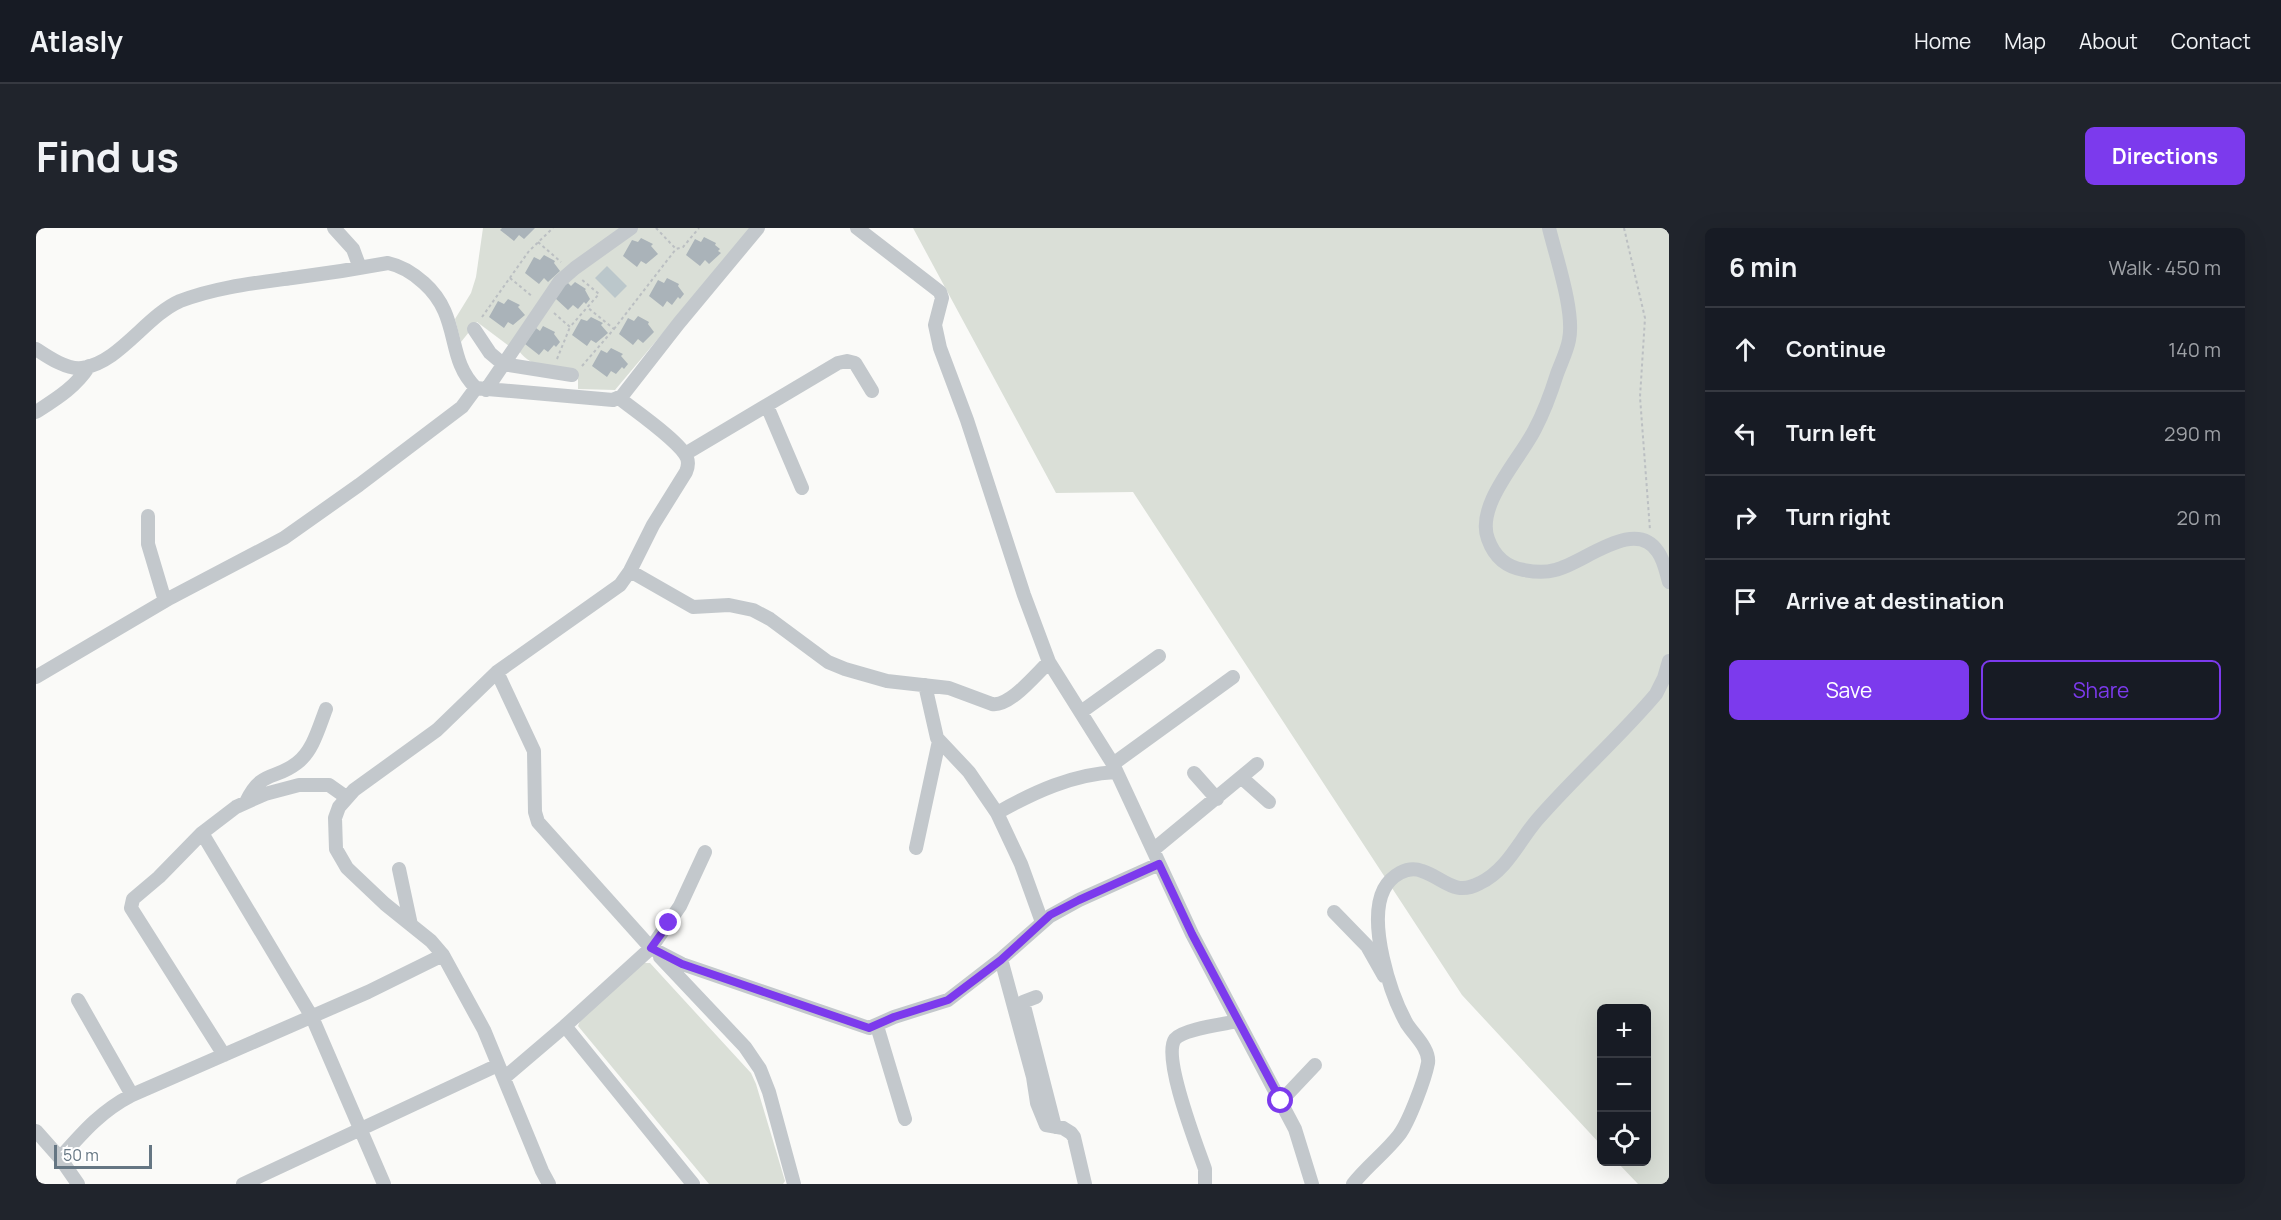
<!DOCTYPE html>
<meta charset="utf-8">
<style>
:root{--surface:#171b24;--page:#20242c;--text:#f1f3f6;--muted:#9ea1a6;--line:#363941;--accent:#7c3aed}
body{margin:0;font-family:Manrope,sans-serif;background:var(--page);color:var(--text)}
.controls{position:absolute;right:18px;bottom:18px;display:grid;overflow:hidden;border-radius:9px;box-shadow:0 6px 24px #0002}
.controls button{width:54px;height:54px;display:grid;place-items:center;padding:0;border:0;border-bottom:2px solid var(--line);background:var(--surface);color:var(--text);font:30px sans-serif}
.scale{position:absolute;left:18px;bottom:15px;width:98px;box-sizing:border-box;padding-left:6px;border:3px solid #657683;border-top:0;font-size:16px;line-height:21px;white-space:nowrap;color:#657683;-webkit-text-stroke:4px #fff;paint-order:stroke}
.stop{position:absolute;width:18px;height:18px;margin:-14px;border:4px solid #7c3aed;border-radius:50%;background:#fff}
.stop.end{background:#7c3aed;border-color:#fff;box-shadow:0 2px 6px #0008}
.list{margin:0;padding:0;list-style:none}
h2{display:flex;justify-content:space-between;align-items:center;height:78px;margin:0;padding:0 24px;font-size:26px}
h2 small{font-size:20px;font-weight:400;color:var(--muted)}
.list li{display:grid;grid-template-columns:39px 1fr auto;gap:18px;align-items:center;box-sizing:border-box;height:84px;padding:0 24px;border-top:2px solid var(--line)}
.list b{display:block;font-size:22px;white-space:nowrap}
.list em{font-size:20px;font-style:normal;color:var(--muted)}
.actions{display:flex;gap:12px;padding:18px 24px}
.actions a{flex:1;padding:14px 0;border:2px solid var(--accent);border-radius:9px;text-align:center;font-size:21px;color:var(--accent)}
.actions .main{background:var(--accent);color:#fff}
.icon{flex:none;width:33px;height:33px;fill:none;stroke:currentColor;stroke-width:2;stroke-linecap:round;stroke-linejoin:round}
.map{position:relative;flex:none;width:1633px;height:956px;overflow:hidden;border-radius:9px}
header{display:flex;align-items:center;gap:36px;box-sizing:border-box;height:84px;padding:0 30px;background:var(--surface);border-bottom:2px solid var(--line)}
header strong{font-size:28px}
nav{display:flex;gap:33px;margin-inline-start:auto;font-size:21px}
.intro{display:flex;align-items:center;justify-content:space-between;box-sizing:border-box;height:144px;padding:0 36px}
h1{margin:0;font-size:42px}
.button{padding:15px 27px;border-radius:9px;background:var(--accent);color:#fff;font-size:21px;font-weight:700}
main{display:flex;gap:36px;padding:0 36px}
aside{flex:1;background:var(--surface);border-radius:9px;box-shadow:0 6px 24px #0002}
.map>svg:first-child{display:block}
.green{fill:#dadfd7}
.water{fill:#bbc7cb}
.building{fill:#aab3b9}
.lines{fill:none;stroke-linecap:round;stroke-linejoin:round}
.path{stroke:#bbbfc2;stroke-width:2;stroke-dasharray:3 3;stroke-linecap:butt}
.minor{stroke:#c3c8cc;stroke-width:14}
.route{stroke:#7c3aed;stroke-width:8}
</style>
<header>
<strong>Atlasly</strong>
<nav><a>Home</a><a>Map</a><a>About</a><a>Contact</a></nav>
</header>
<div class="intro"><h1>Find us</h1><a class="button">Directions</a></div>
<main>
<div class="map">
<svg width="1633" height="956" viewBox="0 0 1633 956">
<rect width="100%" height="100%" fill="#fafaf8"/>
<path class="green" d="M447,0H586L541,32L473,118L441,94L425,114L419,91L435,65L440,49Z
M602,0H715L579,162L542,161V149C523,143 495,140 483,123L526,56Z
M877,0H1633V956H1602L1581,934H1610V780H1566L1565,917L1426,767L1097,264L1020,265Z
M607,735H614L715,845L720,856L749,953L747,956H673L542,798L544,793Z"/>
<path class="water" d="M571,38L591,58L579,70L559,50Z"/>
<path class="building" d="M466,0H499L488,11L483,7L478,13L464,2Z
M668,9L680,15L679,17L684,21L682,23L685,25L673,36L669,32L664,38L650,27L659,11L665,14Z
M605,10L617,16L615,18L622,26L610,36L605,33L601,39L587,28L596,12L602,14Z
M508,27L519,33L518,35L524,43L512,54L508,50L503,56L489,45L498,29L504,32Z
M631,50L643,56L642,58L648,66L644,71L642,69L636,77L631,73L627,79L613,68L622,52L628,55Z
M539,54L550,61L549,62L554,71L550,76L548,74L542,81L537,77L532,82L519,70L526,62V58L532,55L535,58Z
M472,71L484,77L482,79L489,87L477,97L472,94L468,100L453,89L462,73L468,76Z
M602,88L613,94L612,96L618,104L607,115L602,111L597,117L583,106L592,90L598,93Z
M555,89L567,95L565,97L572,105L560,115L555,112L551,118L536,107L545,91L551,93Z
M507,98L519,104L518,106L524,114L520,119L518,117L512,124L508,121L503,127L489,116L500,100L504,103Z
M575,120L587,126L585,128L592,136L588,141L586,139L580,146L575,143L571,149L556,138L565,122L571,125Z"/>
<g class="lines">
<path class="path" d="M620,0L640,21
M1588,0L1609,90L1604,169L1614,302
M502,14L525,34
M474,50L497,69
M518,85L534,99L563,66L545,51
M446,89L493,23L517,0
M578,101L640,21L647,19L663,0
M521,131L534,99
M546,138L578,101L551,79"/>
<path class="minor" d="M298,0L317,21L324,40
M821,0L904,64L906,70L899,97L904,120L931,192L988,367L1013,434L1077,536L1156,706L1259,901L1276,956
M1513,0C1520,29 1539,84 1533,112C1531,123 1525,135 1521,146C1515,165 1508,184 1499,201C1485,230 1439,277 1452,311C1458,328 1469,339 1488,342C1498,344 1509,345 1519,342C1547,336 1599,288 1622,324C1628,332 1630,344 1633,354
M438,101L454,125L467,136L536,147
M0,121C12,129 31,142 46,140C83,135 110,88 144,73C180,59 219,55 256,50C288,46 320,41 352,35C366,38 377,45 388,55C426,89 409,130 440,160L577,172L586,168L643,95L722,0
M450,162L524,53L539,40L595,0
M731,178L766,260
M0,184C20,171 40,159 53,138
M649,226L802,135L811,133L819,135L836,163
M112,288V316L129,373
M594,343L657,379L693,377L717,382L734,391L792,434L809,441L851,453L913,460L956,476C974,479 1000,446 1013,434
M461,444L498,523L499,584L502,594L615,720L529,798
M0,449L134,370L248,310L323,257L426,179L440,160
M889,457L901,510L933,544L961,585L985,636L1006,694
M1045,484L1123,428
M1077,536L1197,449
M1158,545L1181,571
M1206,550L1233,574
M310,569L293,557H263L229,566L200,579L166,605L276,789L348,956
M210,574C226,541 238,553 261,535C277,523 283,499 290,481
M961,585C998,564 1037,546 1080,544
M166,605L123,649L97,671L95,680L188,827
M880,620L903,513
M1117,622L1221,536
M363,641L375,697
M1298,684L1331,718L1348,748
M615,720L646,736L833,800L858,789L912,772L965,731L1014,688L1043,672L1123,636
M615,720L644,678L669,624
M624,729L709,819L724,841L733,864L758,956
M965,731L997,849L1001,875L1010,897L1027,900L1035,905L1038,909L1049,956
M1000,769L987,774L1019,899
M42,772L96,867
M841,798L869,891
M468,850L529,798L657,956
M1245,873L1279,837
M0,903L24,930L42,956
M24,930C47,904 65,883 96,867L332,764L407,727
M207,956L462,837
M513,956L506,943L448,802L407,727L395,713L349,676L311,640L300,621L299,590L303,579L318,562L401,502L461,444L584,357L594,343L617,297L650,244C652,239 653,235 651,230C645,214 598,182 583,170
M1169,956V941C1161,918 1126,829 1139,811C1147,801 1189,796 1202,793
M1317,956C1331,938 1349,925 1363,907C1373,894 1389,851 1392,835C1394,821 1378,807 1371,796C1354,766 1331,694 1348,661C1355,648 1371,637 1386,643C1408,650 1418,669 1444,655C1471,642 1483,613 1501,592C1539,548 1583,510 1620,466L1628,450L1633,433"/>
</g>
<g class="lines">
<path class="route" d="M633,695L615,720L646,736L833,800L858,789L912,772L965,732L1014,687L1043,672L1123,636L1156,706L1245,873"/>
</g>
</svg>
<div class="controls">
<button>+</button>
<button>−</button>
<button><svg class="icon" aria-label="locate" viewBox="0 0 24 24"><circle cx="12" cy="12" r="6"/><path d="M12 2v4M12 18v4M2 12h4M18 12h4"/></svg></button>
</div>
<div class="scale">50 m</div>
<div class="stop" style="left:1245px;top:873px"></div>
<div class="stop end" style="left:633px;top:695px"></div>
</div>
<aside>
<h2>6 min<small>Walk · 450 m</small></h2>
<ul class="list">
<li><svg class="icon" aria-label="ahead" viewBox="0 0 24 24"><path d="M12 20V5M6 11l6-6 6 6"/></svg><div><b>Continue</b></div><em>140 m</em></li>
<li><svg class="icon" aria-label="left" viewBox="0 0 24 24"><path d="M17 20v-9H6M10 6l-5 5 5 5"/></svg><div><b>Turn left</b></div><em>290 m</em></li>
<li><svg class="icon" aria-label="right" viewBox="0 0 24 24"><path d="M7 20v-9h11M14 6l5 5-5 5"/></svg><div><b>Turn right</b></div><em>20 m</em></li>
<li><svg class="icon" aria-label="arrive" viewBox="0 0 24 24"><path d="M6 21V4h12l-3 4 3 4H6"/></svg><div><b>Arrive at destination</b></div></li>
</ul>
<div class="actions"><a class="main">Save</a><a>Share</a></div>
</aside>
</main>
